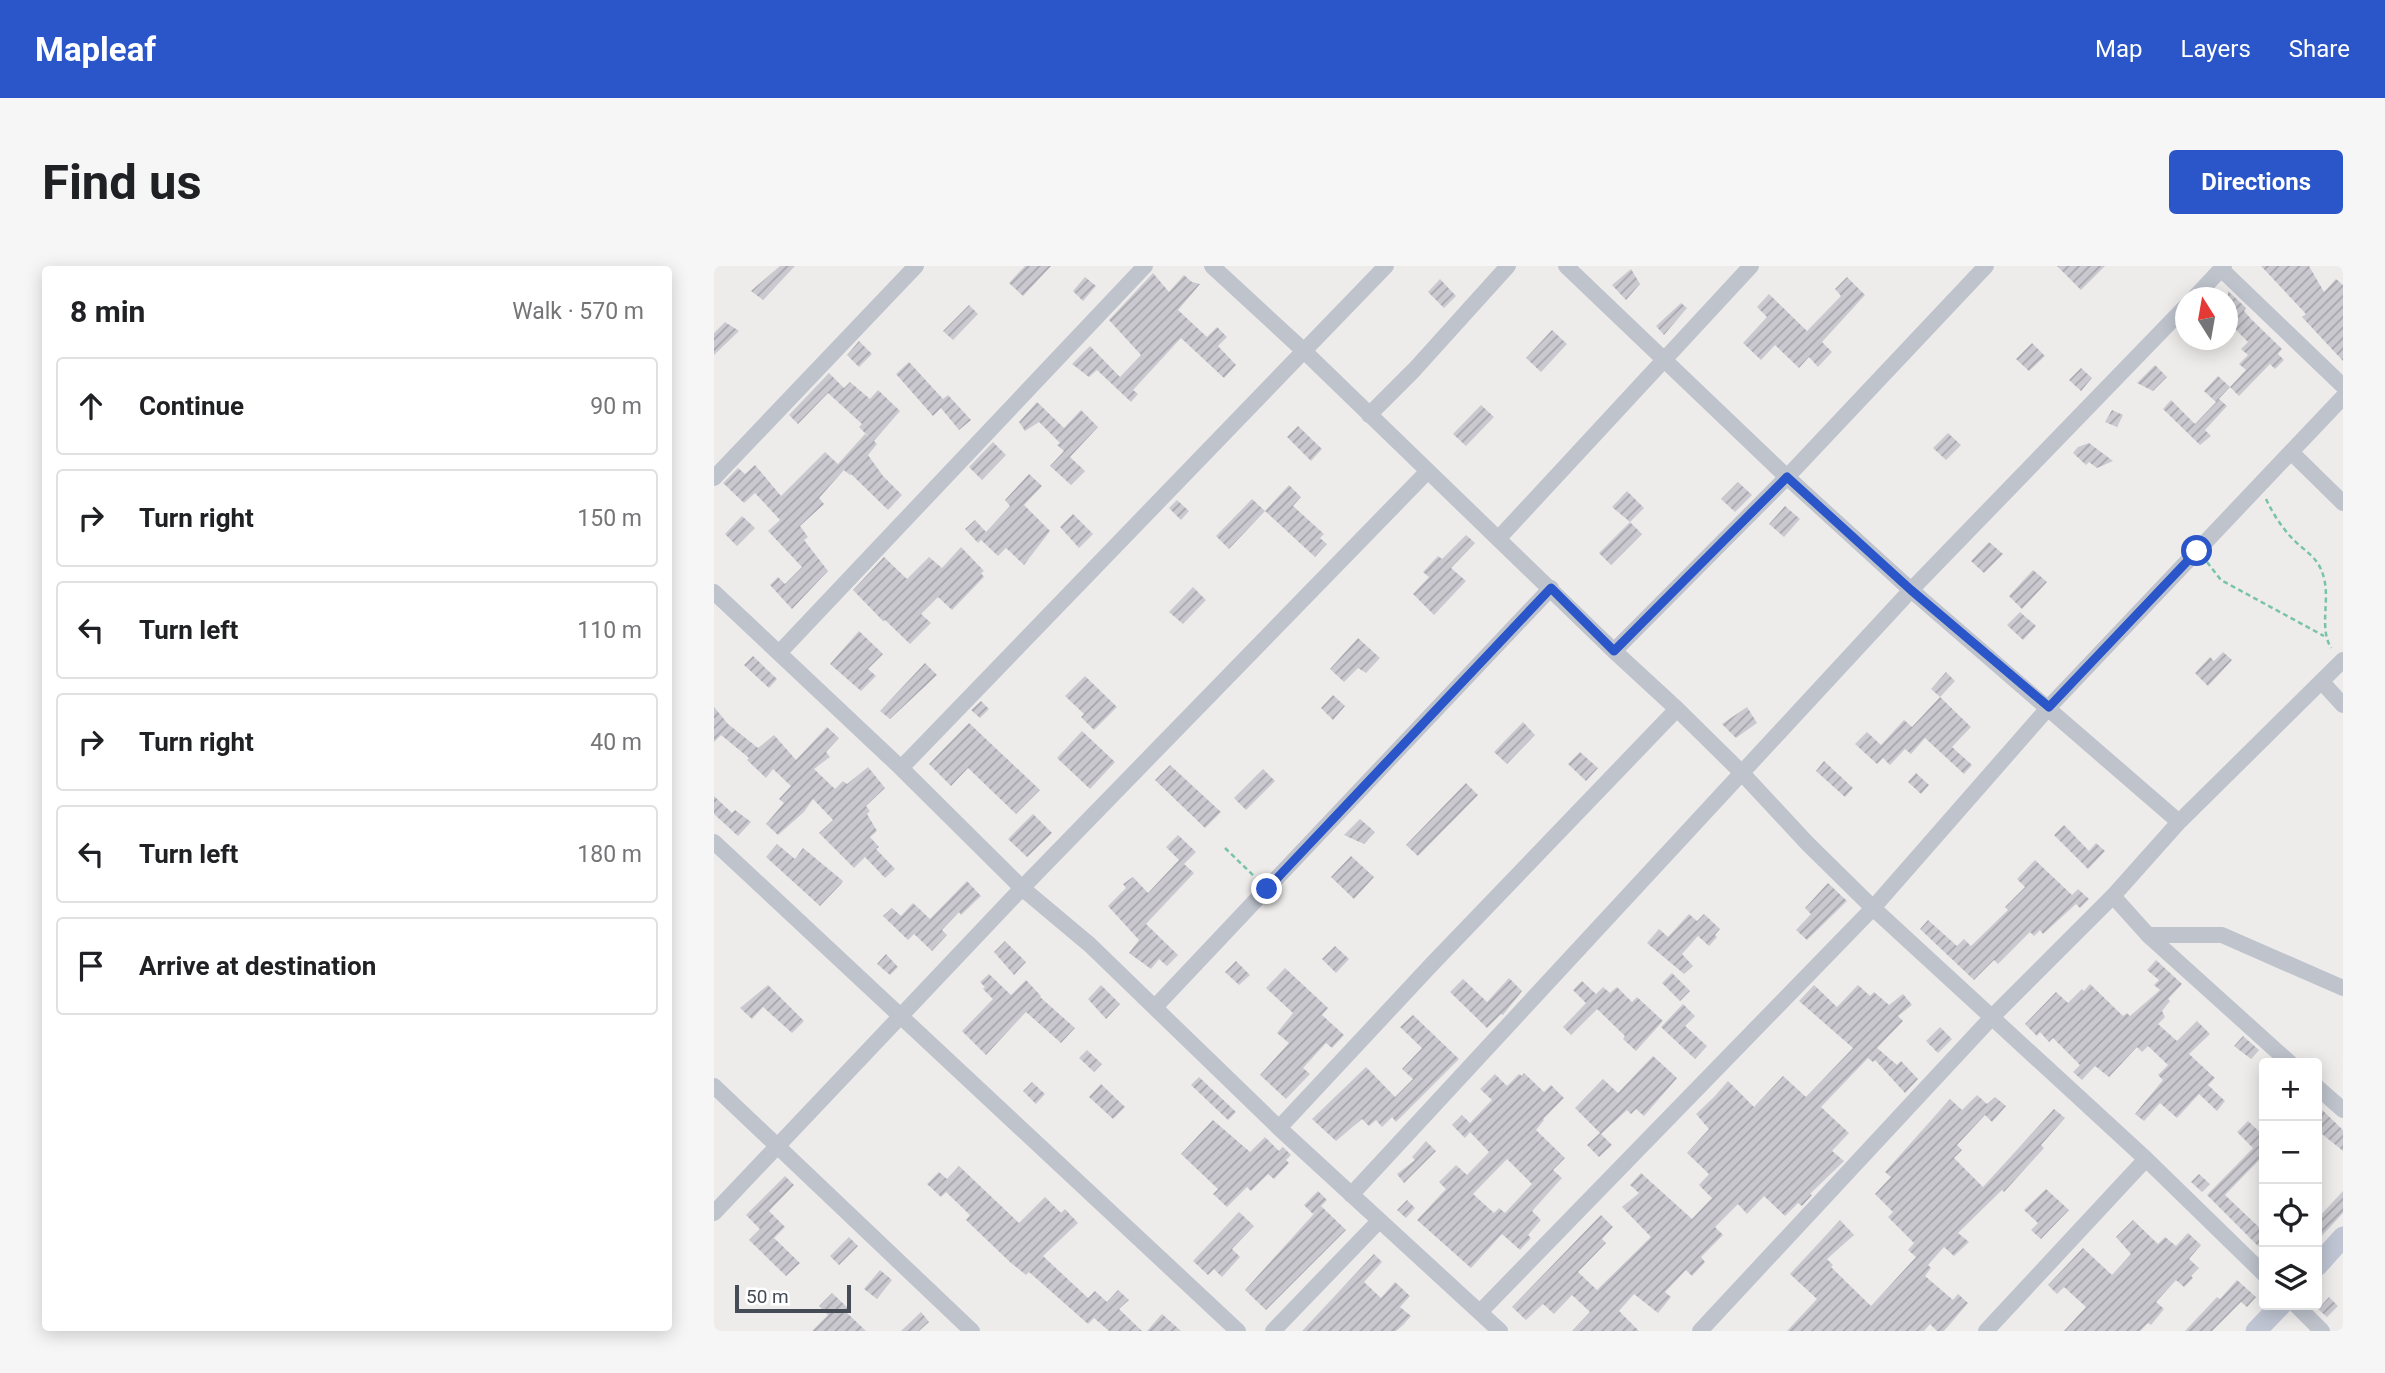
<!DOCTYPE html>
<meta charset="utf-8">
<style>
:root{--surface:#fff;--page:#f6f6f6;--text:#202124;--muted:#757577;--line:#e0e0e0;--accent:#2a56c9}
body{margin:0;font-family:Roboto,sans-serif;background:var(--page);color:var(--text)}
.controls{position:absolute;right:21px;bottom:21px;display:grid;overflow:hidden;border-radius:7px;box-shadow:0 4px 18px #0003}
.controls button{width:63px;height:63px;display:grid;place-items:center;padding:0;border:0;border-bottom:2px solid var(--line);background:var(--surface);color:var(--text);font:35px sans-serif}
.compass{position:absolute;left:1461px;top:21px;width:63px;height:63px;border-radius:50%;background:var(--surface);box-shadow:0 4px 18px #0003;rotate:349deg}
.scale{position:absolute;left:21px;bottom:18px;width:116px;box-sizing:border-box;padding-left:7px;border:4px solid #464c56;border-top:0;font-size:19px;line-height:24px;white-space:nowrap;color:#464c56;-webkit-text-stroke:5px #fff;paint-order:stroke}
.stop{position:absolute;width:21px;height:21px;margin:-16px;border:5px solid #2a56c9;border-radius:50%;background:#fff}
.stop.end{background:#2a56c9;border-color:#fff;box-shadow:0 2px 7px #0008}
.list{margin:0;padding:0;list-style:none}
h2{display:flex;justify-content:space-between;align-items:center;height:91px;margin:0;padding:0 28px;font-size:30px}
h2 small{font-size:23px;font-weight:400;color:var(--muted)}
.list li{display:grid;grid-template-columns:46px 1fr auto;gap:21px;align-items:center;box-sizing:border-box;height:98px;margin:0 14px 14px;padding:0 14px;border:2px solid var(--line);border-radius:7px}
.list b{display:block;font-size:26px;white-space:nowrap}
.list em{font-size:23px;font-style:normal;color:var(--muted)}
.icon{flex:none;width:38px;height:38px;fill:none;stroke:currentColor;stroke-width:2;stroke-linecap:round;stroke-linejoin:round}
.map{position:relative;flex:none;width:1629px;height:1065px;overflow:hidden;border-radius:7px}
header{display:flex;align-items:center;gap:42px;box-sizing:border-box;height:98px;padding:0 35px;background:var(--accent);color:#fff}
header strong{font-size:33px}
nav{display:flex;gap:38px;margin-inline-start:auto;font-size:24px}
.intro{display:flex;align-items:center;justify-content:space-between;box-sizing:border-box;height:168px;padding:0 42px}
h1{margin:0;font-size:49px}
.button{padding:18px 32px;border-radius:7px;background:var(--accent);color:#fff;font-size:24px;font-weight:700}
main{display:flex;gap:42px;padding:0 42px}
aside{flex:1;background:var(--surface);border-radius:7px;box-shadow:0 4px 18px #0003}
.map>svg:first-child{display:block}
.building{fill:url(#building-hatch);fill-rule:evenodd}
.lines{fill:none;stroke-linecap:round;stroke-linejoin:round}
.path{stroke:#78c3aa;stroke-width:2.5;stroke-dasharray:5 3.5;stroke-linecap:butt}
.street{stroke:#bec3cc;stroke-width:16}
.secondary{stroke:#bfc5d3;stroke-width:21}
.route{stroke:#2a56c9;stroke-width:9}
</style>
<header>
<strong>Mapleaf</strong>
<nav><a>Map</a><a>Layers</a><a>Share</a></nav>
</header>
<div class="intro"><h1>Find us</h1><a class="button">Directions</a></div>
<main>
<aside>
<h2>8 min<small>Walk · 570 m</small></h2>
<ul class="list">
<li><svg class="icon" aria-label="ahead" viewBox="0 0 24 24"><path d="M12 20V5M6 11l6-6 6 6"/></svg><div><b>Continue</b></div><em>90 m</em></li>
<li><svg class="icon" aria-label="right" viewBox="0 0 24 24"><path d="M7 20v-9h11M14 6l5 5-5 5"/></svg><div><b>Turn right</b></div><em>150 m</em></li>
<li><svg class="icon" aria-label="left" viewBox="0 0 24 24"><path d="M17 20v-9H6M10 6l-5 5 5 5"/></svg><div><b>Turn left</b></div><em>110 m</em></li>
<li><svg class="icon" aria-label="right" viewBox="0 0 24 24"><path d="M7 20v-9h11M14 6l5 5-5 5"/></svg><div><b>Turn right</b></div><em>40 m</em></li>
<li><svg class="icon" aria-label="left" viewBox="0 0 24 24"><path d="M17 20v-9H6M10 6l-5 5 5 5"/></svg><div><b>Turn left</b></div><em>180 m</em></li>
<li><svg class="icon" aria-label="arrive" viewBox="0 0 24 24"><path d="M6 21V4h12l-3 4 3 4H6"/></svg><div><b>Arrive at destination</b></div></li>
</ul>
</aside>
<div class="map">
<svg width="1629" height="1065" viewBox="0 0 1629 1065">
<defs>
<pattern id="building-hatch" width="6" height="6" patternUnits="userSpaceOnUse" patternTransform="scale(1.75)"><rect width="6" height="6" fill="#c9c9cf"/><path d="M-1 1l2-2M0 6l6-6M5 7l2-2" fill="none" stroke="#a5a5ab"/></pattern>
</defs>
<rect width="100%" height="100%" fill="#eeeceb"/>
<path class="building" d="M66,0H81L49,34L37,25Z
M311,0H337L309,30L295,17Z
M1343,0H1391L1367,24Z
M1547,0H1595L1610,26L1622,13L1629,19V95L1588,51L1592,48Z
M917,3L926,18L912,34L898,19Z
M439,7L455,26L470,9L478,16L486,18L464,44L493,71L503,61L513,71L504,80L522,99L510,112L467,72L419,124L424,128L417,136L383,104L375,111L358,98L376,80L406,111L427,89L395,54Z
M371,11L382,20L369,35L359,25Z
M1133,11L1151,29L1108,76L1118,86L1104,101L1095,91L1085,102L1061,79L1047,94L1029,77L1053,51L1043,41L1055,28L1093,65L1127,30L1121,23Z
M726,13L742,30L730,42L714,26Z
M1514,25L1532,42L1530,45L1538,54L1568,83L1564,88L1570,94L1561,103L1556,98L1525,130L1516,121L1532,104L1525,98L1534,89L1527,83L1534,76L1514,56Z
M967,37L973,42L950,69L942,60Z
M255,39L264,48L239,74L229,65Z
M11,56L25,65L0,89V67Z
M838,64L853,78L827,106L812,92Z
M145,75L158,88L145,101L133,89Z
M1318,77L1331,90L1315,105L1302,93Z
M195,96L229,133L234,129L257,154L245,164L227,142L219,150L182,108Z
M1441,99L1453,111L1439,125L1423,117Z
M1367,102L1378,112L1367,125L1355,114Z
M115,107L130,122L136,116L156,133L164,124L186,145L160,175L163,178L154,189L169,210L188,229L174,244L137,208L136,209L126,201L130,204L105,232L110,238L86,260L94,271L90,274L114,305L78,343L56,319L64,311L71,318L88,301L54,265L66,254L41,227L30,237L9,217L24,202L31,208L41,199L67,230L111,186L124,198L151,168L156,172L145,161L148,158L114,127L84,158L75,149Z
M1504,110L1516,121L1502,136L1490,125Z
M1505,133L1513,140L1491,164L1497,170L1486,179L1449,143L1457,134L1481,158Z
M323,136L350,162L367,144L384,161L356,191L371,205L357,219L336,200L350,185L343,179L346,177L325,156L311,165L305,156Z
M767,139L780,151L752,180L739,168Z
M1398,144L1409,149L1403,161L1391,156Z
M584,160L608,183L597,195L573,171Z
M1234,167L1247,179L1232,194L1219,182Z
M279,176L292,189L268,214L255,201Z
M1375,177L1399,195L1383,202L1375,196L1372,199L1359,187L1364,181Z
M315,208L328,220L310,239L336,265L310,299L292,282L284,290L267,274L264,277L251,263L261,254L272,266L296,240L291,234Z
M1024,216L1038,229L1021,246L1007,233Z
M575,219L587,231L579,240L610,268L606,272L613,278L601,291L551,245Z
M913,225L930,242L916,256L898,241Z
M538,233L551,245L515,283L502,270Z
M463,234L475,245L467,254L455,242Z
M1071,240L1086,253L1070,271L1055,258Z
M359,248L379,268L365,282L346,261Z
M28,250L41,262L23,280L11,268Z
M916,256L928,268L897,299L885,287Z
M752,269L761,277L737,302L752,315L720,349L699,328L715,311L709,306L724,290L728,293Z
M1275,276L1289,288L1270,307L1257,295Z
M247,281L270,305L267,307L270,311L238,344L224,331L207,348L217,357L196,378L171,354L169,355L139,324L170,291L193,313L215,291L228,302Z
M1319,304L1333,316L1308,343L1295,330Z
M479,321L492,334L469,358L455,346Z
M1306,346L1322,360L1309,374L1293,359Z
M145,365L169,388L154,403L162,410L147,425L116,398Z
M644,372L666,392L652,407L644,402L630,416L616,403Z
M1509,386L1518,394L1494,420L1481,407L1496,391L1500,395Z
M39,390L63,413L55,422L30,399Z
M211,397L223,409L176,453L166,445Z
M1232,406L1241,415L1226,431L1257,461L1238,481L1258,499L1250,508L1211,472L1197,488L1191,483L1176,499L1169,492L1163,498L1141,478L1153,466L1167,479L1190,454L1198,461L1226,431L1217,423Z
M371,410L403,441L380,464L367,451L370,448L351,430Z
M619,429L631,440L619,454L607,442Z
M267,435L275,443L266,452L257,444Z
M0,441L14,458L44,482L60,469L82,494L113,461L125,472L112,486L116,491L100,503L121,523L129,515L133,518L154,501L171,522L152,540L156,545L153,548L163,565L156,571L165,581L162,583L181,603L171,612L151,591L140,602L105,567L119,554L99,533L90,546L64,569L52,558L70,537L65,533L77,520L59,503L52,512L33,494L35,492L7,469L0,476Z
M1033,441L1043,457L1022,472L1008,458Z
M809,456L821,469L793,498L780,486Z
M255,457L326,524L302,548L254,502L237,520L215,498Z
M368,465L401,496L376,523L343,492Z
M866,486L884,502L872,515L854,498Z
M1110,495L1139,522L1131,531L1102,505Z
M456,499L507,546L491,562L441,514Z
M549,503L561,515L532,544L520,532Z
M1202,507L1215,519L1207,528L1194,516Z
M752,517L764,529L704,590L692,579Z
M0,530L18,547L21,544L37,556L24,570L0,548Z
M319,548L338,567L313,591L294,573Z
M646,553L661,566L650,578L630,569Z
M1350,559L1375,585L1382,577L1391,585L1374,603L1340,569Z
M464,569L482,586L470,598L480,607L432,658L464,689L453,700L445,693L437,703L415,687L425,674L394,640L412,622L409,618L419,611L434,627L465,594L469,598L452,581Z
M63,578L81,593L89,582L129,615L127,618L106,640L52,591Z
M637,590L660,611L640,633L617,611Z
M1321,594L1358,629L1364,623L1375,633L1366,642L1362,638L1329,668L1326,664L1320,670L1316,666L1284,698L1280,694L1260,714L1206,663L1214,654L1243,680L1250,673L1257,680L1294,644L1291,641L1311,621L1303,613Z
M253,615L267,630L247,649L245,646L228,664L233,669L218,685L200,668L194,674L169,650L178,642L187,650L199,637L216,653Z
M1114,617L1133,635L1093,674L1082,664L1097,648L1091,642Z
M975,648L983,655L990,648L1006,663L1001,669L1003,671L995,680L984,670L968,688L979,700L970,708L933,677L945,663L954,671Z
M291,675L312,696L300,709L280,686Z
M621,680L635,693L622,707L608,693Z
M172,688L184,701L176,709L163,698Z
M1442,694L1468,718L1454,733L1456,735L1448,745L1451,751L1444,758L1463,775L1483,755L1496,768L1475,788L1501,812L1494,819L1511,835L1503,845L1485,828L1463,852L1446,837L1430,855L1421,848L1449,814L1444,809L1454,799L1434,780L1428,786L1423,781L1395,811L1381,800L1368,814L1359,806L1366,799L1339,772L1335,776L1326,766L1323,770L1311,758L1342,726L1354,737L1368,723L1370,725L1376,718L1409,750L1413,747L1416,750L1446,724L1440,719L1445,714L1433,704Z
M522,695L536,709L525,719L511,706Z
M571,702L614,742L608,749L630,769L618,782L612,777L589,802L596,808L572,833L546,809L575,777L563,767L579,747L552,722Z
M958,707L976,725L966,735L948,717Z
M275,708L297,729L312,714L327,730L326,731L361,762L347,777L312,746L272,789L248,765L279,733L269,723L271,721L266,716Z
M795,712L808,725L789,749L787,748L773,762L736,726L749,713L773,736Z
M868,715L882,728L889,721L896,727L903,721L918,736L923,731L949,755L922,785L909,773L911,770L883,743L857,769L849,761L872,737L859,724Z
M54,719L90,755L78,767L49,741L38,753L26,742Z
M387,719L406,738L392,753L374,733Z
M1100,719L1123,741L1144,719L1156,730L1160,726L1175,739L1189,728L1198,739L1184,750L1189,755L1163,782L1183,799L1187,795L1204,813L1191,827L1161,794L1159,796L1154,792L1107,841L1135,867L1118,885L1130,895L1096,928L1098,929L1088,940L1084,937L1071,950L1050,930L1033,948L1024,938L1001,961L1009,969L987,991L991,996L978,1010L972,1004L951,1026L957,1031L944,1047L920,1028L905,1045L925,1065H858L876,1046L858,1029L840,1048L829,1038L812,1054L798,1041L887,949L899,961L888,973L892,977L864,1006L883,1024L937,971L908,941L925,927L916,919L927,907L978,953L998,932L985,919L995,908L973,887L995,863L982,848L1000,831L1014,815L1040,841L1069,810L1092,831L1139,782L1085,735Z
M969,738L981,750L971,760L993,780L981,793L947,761Z
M699,749L745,793L682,856L678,851L668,861L662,854L655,860L648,853L622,875L598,853L652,801L681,831L699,813L688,803L708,782L686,761Z
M1226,761L1238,773L1224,787L1212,775Z
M1529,770L1545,784L1537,793L1520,780Z
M373,784L388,798L380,806L365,792Z
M939,790L963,812L930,850L922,843L917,848L913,844L887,868L861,842L889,813L904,827Z
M810,807L830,826L837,819L850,832L829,853L830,854L822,864L851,892L839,904L848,912L818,945L827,954L814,969L817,972L806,984L788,968L757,1002L703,954L732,923L725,916L742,899L753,909L775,886L756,866L751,872L738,859L748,849L756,857L778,834L766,823L781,808L793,820L805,808L808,810ZM793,893L818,918L791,947L785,942L780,947L759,928Z
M485,811L522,846L514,854L477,819Z
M318,816L331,828L322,838L309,825Z
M387,818L411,841L399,853L375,831Z
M1263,829L1273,838L1281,831L1292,840L1278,856L1271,849L1243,879L1248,884L1240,892L1269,921L1340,843L1351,852L1327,879L1330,882L1290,926L1288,924L1244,967L1255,976L1240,990L1230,981L1214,999L1217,1002L1211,1010L1239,1034L1244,1028L1254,1037L1230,1065H1223L1216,1058L1210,1065H1073L1103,1033L1076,1008L1126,954L1140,969L1113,993L1119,999L1117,1001L1157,1040L1202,991L1194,984L1200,977L1174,951L1179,946L1161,928L1177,911L1171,906L1236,833L1248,844Z
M1603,839L1629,864V885L1603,864Z
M499,854L536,886L551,871L565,885L569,881L577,889L572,894L575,897L560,913L554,908L537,925L533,921L513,941L499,928L504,923L467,888Z
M1534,855L1550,870V892L1549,890L1511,929L1550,966V973L1544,980L1493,929L1539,882L1523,866Z
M886,867L898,879L885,891L873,879Z
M712,875L722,885L690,917L683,908L701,894L698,891Z
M245,900L305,957L331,931L347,947L351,943L364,957L329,990L374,1032L381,1025L393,1036L404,1024L415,1034L405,1043L428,1065H395L380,1052L374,1058L315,1006L312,1009L297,997L252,954L256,949L232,926L227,931L213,918L225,906L233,913Z
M1485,908L1496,918L1488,926L1477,916Z
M71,910L80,919L55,945L71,961L60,972L86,997L72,1010L35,974L46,963L32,949Z
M1332,923L1355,944L1327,973L1317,964L1324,957L1310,944Z
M604,925L613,934L599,948L590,939Z
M1629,925V947L1603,975V953Z
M693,934L701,942L692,952L683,944Z
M607,940L632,964L552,1044L531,1024Z
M525,946L540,960L518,983L526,991L508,1011L500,1003L494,1009L479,995Z
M1419,954L1444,978L1451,971L1462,980L1474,967L1487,979L1475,993L1485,1002L1477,1010L1479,1012L1470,1021L1462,1014L1442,1036L1450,1043L1437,1059L1434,1057L1426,1065H1350L1372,1041L1350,1021L1343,1028L1334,1019L1369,982L1398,1009L1417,988L1402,971Z
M135,971L144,980L125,999L116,990Z
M660,988L668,996L650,1016L667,1032L681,1016L696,1030L686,1041L697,1050L689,1059L682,1065H588Z
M166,1004L178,1014L163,1033L150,1023Z
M1523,1014L1542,1031L1533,1041L1527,1036L1498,1065H1471L1503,1031L1506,1033Z
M118,1027L135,1043L132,1046L152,1065H98L114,1049L105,1040Z
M1615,1031L1624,1040L1613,1051L1604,1043Z
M207,1046L215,1056L205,1065H187Z
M448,1048L467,1065H433Z"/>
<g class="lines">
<path class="path" d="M1552,233C1558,246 1567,260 1576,270C1590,286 1604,289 1610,312C1616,336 1605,361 1617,382
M1493,296L1507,314L1610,370
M511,582L542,612"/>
<path class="street" d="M498,0L589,84L900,385L963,443L1027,506L1093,577L1159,642L1432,893L1550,1008
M852,0L1073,211L1197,324L1465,556
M1507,3L1629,120
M1480,32L1510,0
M655,149L700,104L794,0
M1577,186L1629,237
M0,212L202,0
M784,273L1037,0
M0,326L187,502L308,622L376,679L565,862L786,1065
M900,385L1073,211L1272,0
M65,387L431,0
M1608,416L1629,439
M187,502L672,0
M0,576L524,1065
M1399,630L1434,669L1576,797
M1434,669H1508L1629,722
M441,741L837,322
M0,820L258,1065
M1603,821L1629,844
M565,862L719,697L963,443
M637,929L1197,324L1472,40
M0,947L308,622L713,206
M1582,1039L1608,1065
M766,1046L1159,642L1335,441L1629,131
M559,1065L665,955
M986,1065L1279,750L1399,630L1465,556L1629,394
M1272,1065L1432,893"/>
<path class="secondary" d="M1603,1000L1629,971
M1542,1065L1567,1039"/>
</g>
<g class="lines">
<path class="route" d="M553,623L837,322L900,385L1073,211L1197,324L1335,441L1483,285"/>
</g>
</svg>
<div class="controls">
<button>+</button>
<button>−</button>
<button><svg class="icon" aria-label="locate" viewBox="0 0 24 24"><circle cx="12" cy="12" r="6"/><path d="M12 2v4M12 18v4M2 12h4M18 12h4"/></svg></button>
<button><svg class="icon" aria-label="layers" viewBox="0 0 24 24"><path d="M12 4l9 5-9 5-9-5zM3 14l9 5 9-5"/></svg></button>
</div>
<svg class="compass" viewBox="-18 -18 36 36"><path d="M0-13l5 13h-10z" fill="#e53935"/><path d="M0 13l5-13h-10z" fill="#757577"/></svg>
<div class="scale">50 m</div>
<div class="stop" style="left:1483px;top:285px"></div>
<div class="stop end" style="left:553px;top:623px"></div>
</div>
</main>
